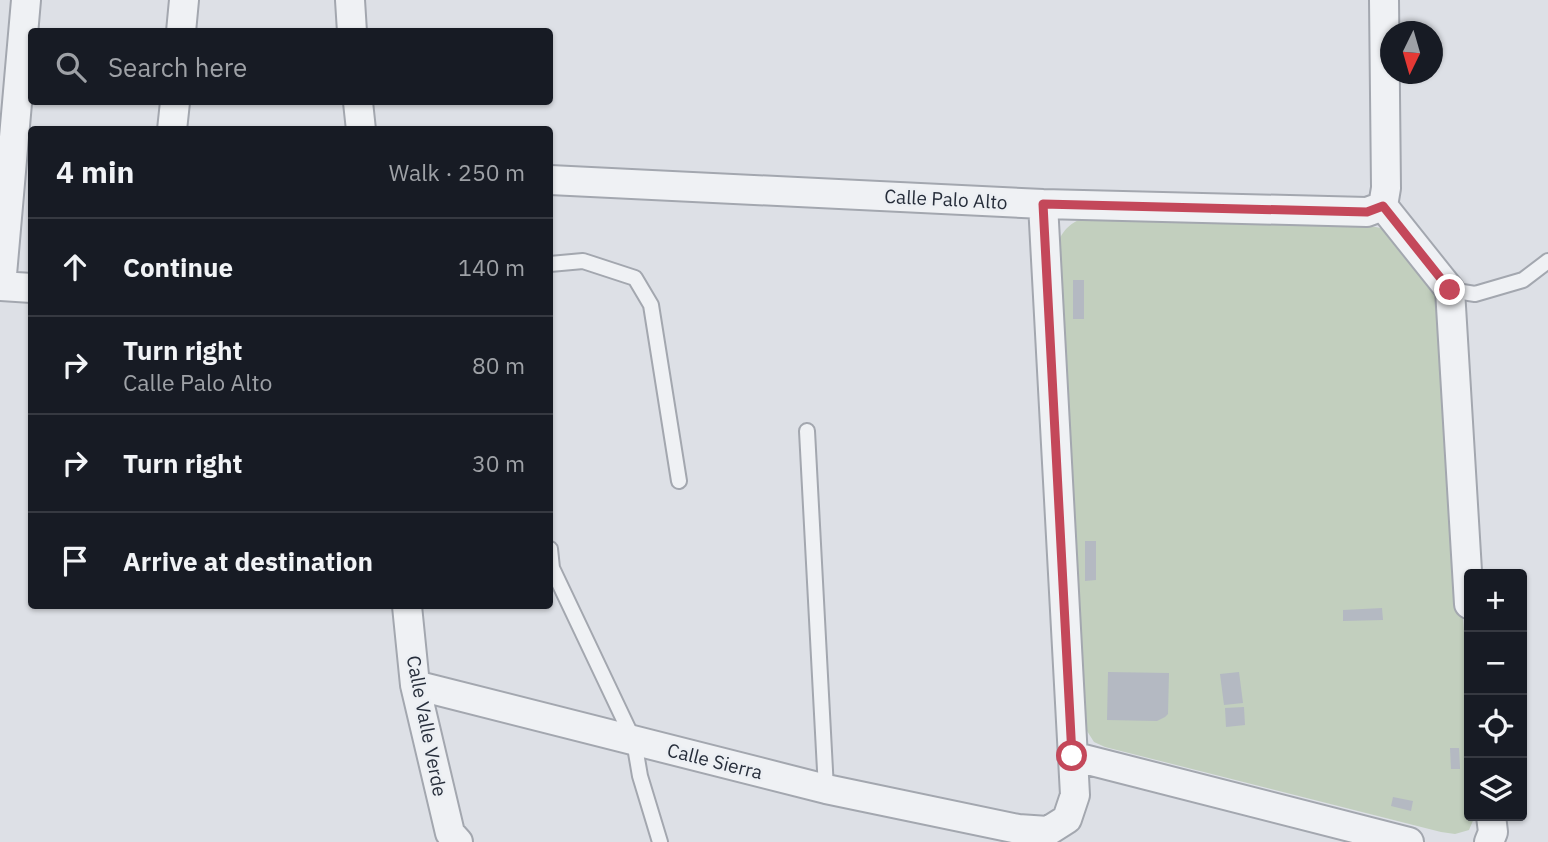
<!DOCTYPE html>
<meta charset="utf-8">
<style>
:root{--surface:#171b24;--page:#20242c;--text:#f1f3f6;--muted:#9ea1a6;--line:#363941}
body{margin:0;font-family:"IBM Plex Sans",sans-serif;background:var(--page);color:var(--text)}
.controls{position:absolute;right:21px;bottom:21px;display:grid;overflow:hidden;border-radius:7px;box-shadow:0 2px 5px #0004}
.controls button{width:63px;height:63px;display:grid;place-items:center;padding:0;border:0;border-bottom:2px solid var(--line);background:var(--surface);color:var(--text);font:35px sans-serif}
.compass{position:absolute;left:1380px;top:21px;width:63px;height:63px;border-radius:50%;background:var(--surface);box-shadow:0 2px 5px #0004;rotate:185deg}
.stop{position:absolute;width:21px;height:21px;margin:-16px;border:5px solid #c4485a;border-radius:50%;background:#fff}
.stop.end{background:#c4485a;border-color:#fff;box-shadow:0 2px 7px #0008}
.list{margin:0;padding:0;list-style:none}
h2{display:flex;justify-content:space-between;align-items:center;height:91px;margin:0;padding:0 28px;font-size:30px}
h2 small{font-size:23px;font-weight:400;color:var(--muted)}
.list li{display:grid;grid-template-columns:46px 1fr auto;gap:21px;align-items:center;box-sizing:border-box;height:98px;padding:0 28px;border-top:2px solid var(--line)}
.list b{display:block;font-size:26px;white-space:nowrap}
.list p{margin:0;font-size:23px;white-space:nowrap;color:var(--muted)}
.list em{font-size:23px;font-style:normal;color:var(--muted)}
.icon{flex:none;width:38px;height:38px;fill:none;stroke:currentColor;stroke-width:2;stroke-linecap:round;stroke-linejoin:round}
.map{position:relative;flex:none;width:1548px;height:842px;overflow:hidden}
.search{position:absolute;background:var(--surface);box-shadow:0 2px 5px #0004;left:28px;top:28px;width:525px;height:77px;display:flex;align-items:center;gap:18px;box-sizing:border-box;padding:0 24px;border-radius:7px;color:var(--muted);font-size:26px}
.panel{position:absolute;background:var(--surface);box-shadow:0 2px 5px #0004;left:28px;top:126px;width:525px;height:483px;border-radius:7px}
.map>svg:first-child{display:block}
.green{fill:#c2cfbe}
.building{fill:#b4b9c2}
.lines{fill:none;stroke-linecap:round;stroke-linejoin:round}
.service-casing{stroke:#a3a7af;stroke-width:18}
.minor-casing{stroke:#a3a7af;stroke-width:32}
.service{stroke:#eff1f4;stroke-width:14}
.minor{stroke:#eff1f4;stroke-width:28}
.route{stroke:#c4485a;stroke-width:9}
.labels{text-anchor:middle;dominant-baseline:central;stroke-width:5;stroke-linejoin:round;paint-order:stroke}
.street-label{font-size:19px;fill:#272e3b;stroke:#eceff3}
</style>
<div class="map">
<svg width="1548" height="842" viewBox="0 0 1548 842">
<rect width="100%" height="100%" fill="#dde0e6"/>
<path class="green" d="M1088,216L1376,227L1392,231L1435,287L1441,308L1469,702V816H1475L1469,830L1455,834L1441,832L1105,747L1094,742L1087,731L1058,242C1065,227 1072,222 1088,216Z"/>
<path class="building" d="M1073,280H1084V319H1073Z
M1085,541H1096V580L1085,581Z
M1382,608L1383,620L1343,621V610Z
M1108,672L1169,673L1168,714L1165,717L1157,721L1107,720Z
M1239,672L1243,703L1224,705L1220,674Z
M1244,707L1245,725L1226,727L1225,708Z
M1450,748H1459L1460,769H1451Z
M1393,797L1413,801L1411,811L1391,806Z"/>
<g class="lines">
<g class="service-casing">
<path id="service" d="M550,264L583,261L635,278L651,305L679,481
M1450,290L1475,294L1523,280L1548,261
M807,431L826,789
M550,549L552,568L634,741L640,776L660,842"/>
</g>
<g class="minor-casing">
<path id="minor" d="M350,0L352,32
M1384,0L1386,188L1383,206L1450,290L1469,604
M181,32L184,0
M358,102L361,130
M172,130L175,102
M550,180L1043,204L1367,212L1383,206
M0,286L32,288
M1,286L26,0
M407,606L415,685L450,833L458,842
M415,685L826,789L1018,829L1048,831L1067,819L1075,795L1043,204
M1072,756L1409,842
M1489,842L1493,832L1491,816"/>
</g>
<use href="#service" class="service"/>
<use href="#minor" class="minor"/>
</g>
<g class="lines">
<path class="route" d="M1072,756L1043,204L1367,212L1383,206L1450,290"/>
</g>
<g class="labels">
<g class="street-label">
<text transform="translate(946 199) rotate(3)">Calle Palo Alto</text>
<text transform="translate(427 726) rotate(79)">Calle Valle Verde</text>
<text transform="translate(715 761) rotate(14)">Calle Sierra</text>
</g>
</g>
</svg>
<div class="controls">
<button>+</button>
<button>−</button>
<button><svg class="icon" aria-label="locate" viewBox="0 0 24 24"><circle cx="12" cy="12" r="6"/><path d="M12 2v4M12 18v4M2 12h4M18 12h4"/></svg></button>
<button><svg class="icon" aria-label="layers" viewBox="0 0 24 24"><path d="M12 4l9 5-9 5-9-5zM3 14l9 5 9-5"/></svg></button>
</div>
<svg class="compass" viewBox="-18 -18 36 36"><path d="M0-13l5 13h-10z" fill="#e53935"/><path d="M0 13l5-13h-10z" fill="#9ea1a6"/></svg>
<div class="stop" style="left:1072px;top:756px"></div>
<div class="stop end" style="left:1450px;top:290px"></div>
<div class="search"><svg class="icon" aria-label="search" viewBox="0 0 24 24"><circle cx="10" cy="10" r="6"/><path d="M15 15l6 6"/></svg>Search here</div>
<section class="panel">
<h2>4 min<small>Walk · 250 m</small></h2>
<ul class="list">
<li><svg class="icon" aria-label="ahead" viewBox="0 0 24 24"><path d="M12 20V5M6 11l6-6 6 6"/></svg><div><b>Continue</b></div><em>140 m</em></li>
<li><svg class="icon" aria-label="right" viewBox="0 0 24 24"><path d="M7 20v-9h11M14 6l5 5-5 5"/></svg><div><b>Turn right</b><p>Calle Palo Alto</p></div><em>80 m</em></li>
<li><svg class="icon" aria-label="right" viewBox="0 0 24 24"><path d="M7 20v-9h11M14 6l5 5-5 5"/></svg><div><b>Turn right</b></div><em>30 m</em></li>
<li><svg class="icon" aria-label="arrive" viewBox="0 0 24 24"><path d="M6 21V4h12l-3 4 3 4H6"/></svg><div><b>Arrive at destination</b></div></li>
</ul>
</section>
</div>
